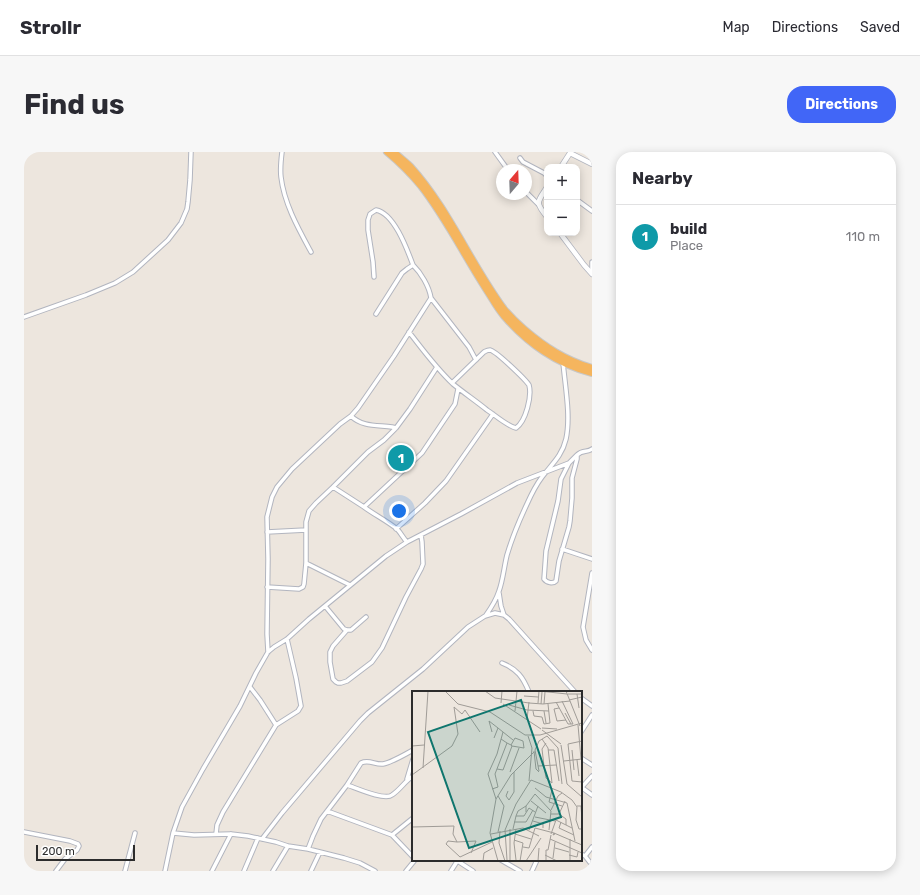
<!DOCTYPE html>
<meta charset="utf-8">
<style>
:root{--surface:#fff;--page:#f7f7f7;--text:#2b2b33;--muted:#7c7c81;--line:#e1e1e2;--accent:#4166f7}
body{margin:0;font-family:Rubik,sans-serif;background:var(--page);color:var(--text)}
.controls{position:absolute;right:12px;top:12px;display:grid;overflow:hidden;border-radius:8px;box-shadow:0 2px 10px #0003}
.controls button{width:36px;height:36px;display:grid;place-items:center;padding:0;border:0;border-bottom:1px solid var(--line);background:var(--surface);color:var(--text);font:20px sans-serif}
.compass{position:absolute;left:472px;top:12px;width:36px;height:36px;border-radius:50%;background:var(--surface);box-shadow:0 2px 10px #0003;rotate:19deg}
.scale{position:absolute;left:12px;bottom:10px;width:99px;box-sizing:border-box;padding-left:4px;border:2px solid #2c2c2c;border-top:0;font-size:11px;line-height:14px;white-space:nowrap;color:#2c2c2c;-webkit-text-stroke:3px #fff;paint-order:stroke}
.you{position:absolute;left:375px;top:359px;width:14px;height:14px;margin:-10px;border:3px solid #fff;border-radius:50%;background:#1a73e8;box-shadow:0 0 0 6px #1a73e833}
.badge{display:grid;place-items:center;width:26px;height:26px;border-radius:50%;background:var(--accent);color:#fff;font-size:13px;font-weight:700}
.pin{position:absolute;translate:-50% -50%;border:2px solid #fff;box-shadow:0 1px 4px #0006}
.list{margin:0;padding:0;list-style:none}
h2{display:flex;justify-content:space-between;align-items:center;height:52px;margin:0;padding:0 16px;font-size:17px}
h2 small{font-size:13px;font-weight:400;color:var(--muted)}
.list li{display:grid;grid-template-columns:26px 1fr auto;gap:12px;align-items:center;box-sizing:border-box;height:64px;padding:0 16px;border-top:1px solid var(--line)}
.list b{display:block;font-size:15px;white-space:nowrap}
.list p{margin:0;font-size:13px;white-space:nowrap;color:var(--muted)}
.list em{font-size:13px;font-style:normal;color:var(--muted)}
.map{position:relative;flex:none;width:568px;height:719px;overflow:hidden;border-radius:16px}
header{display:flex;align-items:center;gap:24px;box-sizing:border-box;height:56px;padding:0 20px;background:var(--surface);border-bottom:1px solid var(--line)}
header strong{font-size:19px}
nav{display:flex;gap:22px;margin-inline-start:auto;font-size:14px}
.intro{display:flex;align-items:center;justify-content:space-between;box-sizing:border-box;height:96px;padding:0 24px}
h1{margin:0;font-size:28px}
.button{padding:10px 18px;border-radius:16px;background:var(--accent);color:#fff;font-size:14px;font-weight:700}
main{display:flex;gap:24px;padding:0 24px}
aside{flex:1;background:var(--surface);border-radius:16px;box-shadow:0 2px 10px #0003}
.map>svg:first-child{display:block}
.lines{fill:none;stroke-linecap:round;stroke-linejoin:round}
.minor-casing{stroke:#b2b5bf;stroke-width:5.5}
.tertiary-casing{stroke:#b2b5bf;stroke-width:6}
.trunk-casing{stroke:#c8c8c8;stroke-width:8}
.minor{stroke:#fff;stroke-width:3.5}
.tertiary{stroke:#fff;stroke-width:4.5}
.trunk{stroke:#f5b55e;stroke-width:6}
.inset-road{fill:none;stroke:#a09c97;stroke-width:1}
.view{fill:#0f766e;fill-opacity:0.15;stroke:#0f766e;stroke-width:2}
.inset-edge{fill:none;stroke:#2c2c2c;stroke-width:2}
</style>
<header>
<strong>Strollr</strong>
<nav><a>Map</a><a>Directions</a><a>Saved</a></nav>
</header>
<div class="intro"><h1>Find us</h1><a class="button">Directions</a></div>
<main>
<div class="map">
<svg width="568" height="719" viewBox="0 0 568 719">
<rect width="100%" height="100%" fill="#ede6de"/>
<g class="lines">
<g class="minor-casing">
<path id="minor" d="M258,0C257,8 256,17 257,25C260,51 274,76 287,100
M471,0L484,18
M496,6L499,10L520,21L523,24
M502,40L514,52
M553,48L568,59
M568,121V110
M350,125L349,110L344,78V68L346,62L352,58C370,61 383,97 389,113
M352,162L378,121L383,117L389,113C397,121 405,134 407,146L445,195L452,208
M0,165L62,143L91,131L109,120L144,88L157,71L163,57L164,50L166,28L167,0
M385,180C399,198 412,216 429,232C440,241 452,249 463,258C471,263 483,274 492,276C502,269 508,244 505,233C501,227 472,199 466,198C463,198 462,199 460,200L428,231
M327,264C338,275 354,273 368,275L372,276
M553,303L545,311L537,327L534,349L522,399L520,427C523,431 529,432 532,429L535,409L545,375L546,369L548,346V326L553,307V303C559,297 563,301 568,297
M309,335L340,355L398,301L431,252L434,237
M340,355C351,363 363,369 373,377C377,381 379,386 383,390
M372,377L401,351L422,329L469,262
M243,380L282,378
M538,397L568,407
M282,411L326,433
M568,421L559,475L562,488L568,498
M243,435L275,437L279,435L280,432L282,411V370L285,359L292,351L309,335L344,300L360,288L372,276L386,257L413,215
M475,441L477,454L480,463
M301,454L320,477L323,478H327L342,465
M462,463C467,456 472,448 475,439C479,428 480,415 483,403C488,386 495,369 503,352C507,343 512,333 518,325C528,312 538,304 542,287C547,264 541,234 539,210
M323,478L309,494L306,500V510L309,527L312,530L314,531H317L323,529L348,510L358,496L382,445L397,417L399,412L398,390L397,383
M244,500L243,482L244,407L243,365L248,345L253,335L268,317L316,272L327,264L334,256L370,204L407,146
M478,511C493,517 499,525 505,540
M226,535L236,548L252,573
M557,546L568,554
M557,580L568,563
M557,606L568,613
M383,627L389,607
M323,633L337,611C345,607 351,613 359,612C366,611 382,602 389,598
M557,635L568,643
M557,636L568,624
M303,659L368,683L389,666
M0,680L46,689L54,692L55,694L53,698L41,707L32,719
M149,681L170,683L207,682L224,684L252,690L264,694L284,697L320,706L336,711L351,719
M192,682L193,673L199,660L252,573L274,559L277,554L272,526L263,487
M368,683L389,705
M238,687L258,661L336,569L344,561L399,517L444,475L461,464L471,461L480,463L485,467L512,497L551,540
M284,697L289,684L297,667L323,633C332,636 361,649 368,643C376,638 381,629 389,624
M557,702L561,704L568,713
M561,704L568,695
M432,708L449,719
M477,708L496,719
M101,719L111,681
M141,719L149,681L158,655L179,617L216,554L232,521L244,500L250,495L263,487L285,467L362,404L383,390L437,362L493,331L545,311
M188,719L207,682
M220,719L234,686
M249,719L264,694
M287,719L296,700
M382,719L391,708
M427,719L434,708
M508,719L513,708"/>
</g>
<g class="tertiary-casing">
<path id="tertiary" d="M537,15L546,1L568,12
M523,35C513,51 511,50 523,65
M536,81L560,113L568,122"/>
</g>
<g class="trunk-casing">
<path id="trunk" d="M363,0C375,10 387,22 397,34C422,66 440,103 462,137C468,146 473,156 480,164C503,191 534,213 568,221
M370,0C375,5 381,9 386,14C425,57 446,111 480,157C486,164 493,171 500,177C521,195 541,208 568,216"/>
</g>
<use href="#minor" class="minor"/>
<use href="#tertiary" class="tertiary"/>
<use href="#trunk" class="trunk"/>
</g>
<g transform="translate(388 539)">
<rect width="170" height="170" fill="#ede6de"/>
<path class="inset-road" d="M33,0L46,13L78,21L113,44H128L170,32V35M73,0L83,7L117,12L131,13L158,10M127,0L155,3M154,0L168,35M156,3H170M165,3L167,17M112,5L126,6M157,9L170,6M144,11L156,33H161L150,10M89,12L90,0M126,12L127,0M91,13L129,38M129,13L130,1M132,13L133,1M97,14L115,19L137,20M147,17L142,18L145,30L154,29M53,19L68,41M103,20L105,0M121,20L122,25L130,26L132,33L138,32L136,13M132,20L134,32M153,22L159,33M115,28L117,11M166,34L169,68M130,37L145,38M130,39L149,53M80,41L77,30L86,37M116,45L120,57L117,90M82,47L86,37L101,49M89,48L95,52L99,54L100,55L112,57L111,50L103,47L99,54M130,48L136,57L140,92M170,50L156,53L160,90L170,91M134,52L130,58L132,75L134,87L140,92M149,54L155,93L170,106M0,55L12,54M136,59H142L147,90M160,59L162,79M122,60L124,78L127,81M165,69L167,85M152,70L170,68M126,75L144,74M11,77L16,0M85,78L91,79L100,55M127,80L123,59L127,50L135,45L146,57L150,93M98,81L107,57M0,84L40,55L46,43L42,16L50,23L53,19M123,97L134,106L155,112L163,150M80,98L86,96L83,83L95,52M140,99L137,111L150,115M96,100L94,105L97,109L102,101V81M84,108L76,83L85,63L91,41M119,110L134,122M165,115H169L170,129M139,119L146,105L150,102M114,121V115L123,103L139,120L137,139M139,123H147L154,128V134M147,123L153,110M104,125L106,120L114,115M123,126L143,130M121,130L131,133V137M102,131H114L121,119M149,131L147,137L162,144M0,136L42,135L41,143L45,151L64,150L59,162M101,138L104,125H112L117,117L123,121M104,138L102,152L104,169M93,139L104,113L119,89L149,101L160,109L165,116L164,129L167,138H170M93,139L95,169M117,139L126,115M88,140L87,152L93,170M86,141L92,115L86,105M142,142L141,144L143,143L142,142L170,154M79,143L111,137L127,145M103,143L119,148M139,143L144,129L160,137M138,148L170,162M102,149L111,152L108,170M45,151L36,150L34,153L48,166L80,151M111,156L117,157L123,137L142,142M143,157L157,161M133,164L145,170M157,164L165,166L166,161M141,167L143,151M98,169V138M71,170L72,162L81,157M86,170L78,142L84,108L99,84L122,61M114,170L129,147M126,170L127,157M134,170V159H136L139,144M158,170V148"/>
<path class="view" d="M109,9L149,126L57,157L16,41Z"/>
<rect width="170" height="170" class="inset-edge"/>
</g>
</svg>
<div class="controls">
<button>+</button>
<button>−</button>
</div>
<svg class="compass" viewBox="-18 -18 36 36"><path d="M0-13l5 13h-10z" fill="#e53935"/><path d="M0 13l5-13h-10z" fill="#7c7c81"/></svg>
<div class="scale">200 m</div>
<div class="you"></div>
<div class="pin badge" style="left:377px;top:306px;background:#0f9aa8">1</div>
</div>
<aside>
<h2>Nearby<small></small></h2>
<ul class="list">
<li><span class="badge" style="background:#0f9aa8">1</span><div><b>build</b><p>Place</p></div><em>110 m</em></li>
</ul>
</aside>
</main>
